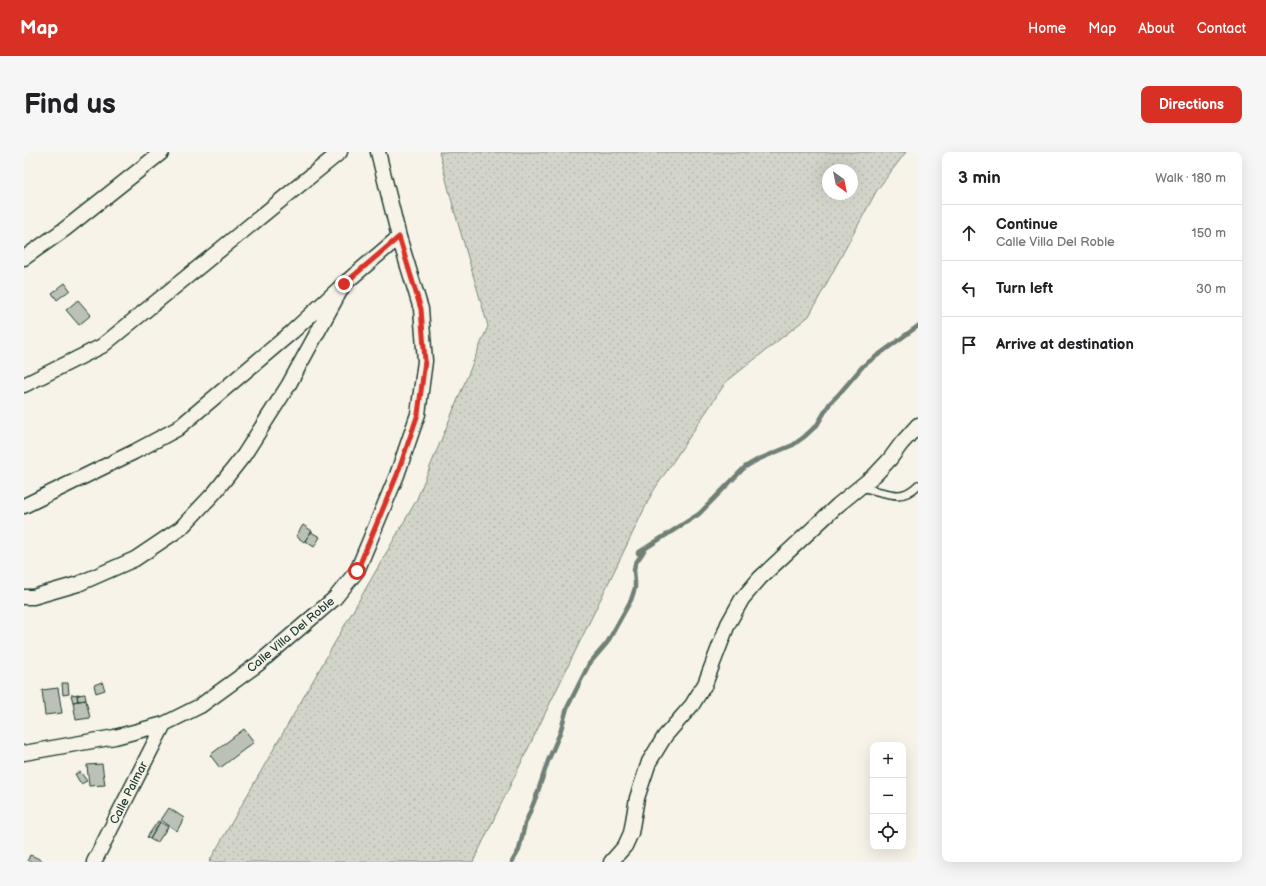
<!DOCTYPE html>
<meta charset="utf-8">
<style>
:root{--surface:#fff;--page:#f6f6f6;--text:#202124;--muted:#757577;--line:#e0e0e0;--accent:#d93025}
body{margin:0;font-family:"Balsamiq Sans",sans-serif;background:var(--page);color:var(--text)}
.controls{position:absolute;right:12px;bottom:12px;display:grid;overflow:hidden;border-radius:8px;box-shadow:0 4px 16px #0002}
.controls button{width:36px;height:36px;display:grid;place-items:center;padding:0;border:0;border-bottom:1px solid var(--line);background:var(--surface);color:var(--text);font:20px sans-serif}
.compass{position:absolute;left:798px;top:12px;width:36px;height:36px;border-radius:50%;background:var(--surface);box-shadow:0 4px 16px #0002;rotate:147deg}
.stop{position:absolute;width:12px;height:12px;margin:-9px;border:3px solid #d93025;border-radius:50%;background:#fff}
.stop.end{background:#d93025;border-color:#fff;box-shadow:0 1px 4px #0008}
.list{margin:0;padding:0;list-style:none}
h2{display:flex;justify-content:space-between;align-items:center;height:52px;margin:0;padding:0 16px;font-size:17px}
h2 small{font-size:13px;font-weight:400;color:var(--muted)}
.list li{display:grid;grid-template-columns:26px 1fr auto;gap:12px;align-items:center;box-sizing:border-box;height:56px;padding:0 16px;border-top:1px solid var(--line)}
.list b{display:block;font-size:15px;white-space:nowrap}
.list p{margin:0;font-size:13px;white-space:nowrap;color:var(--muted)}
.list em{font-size:13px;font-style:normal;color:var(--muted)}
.icon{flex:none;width:22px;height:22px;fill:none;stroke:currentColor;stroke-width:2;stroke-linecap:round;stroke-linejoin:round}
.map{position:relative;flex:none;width:894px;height:710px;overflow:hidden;border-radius:8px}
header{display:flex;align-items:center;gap:24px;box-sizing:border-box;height:56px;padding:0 20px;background:var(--accent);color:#fff}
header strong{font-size:19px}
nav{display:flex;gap:22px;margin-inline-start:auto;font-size:14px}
.intro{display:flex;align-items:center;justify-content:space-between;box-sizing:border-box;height:96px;padding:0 24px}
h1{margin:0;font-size:28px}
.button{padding:10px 18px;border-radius:8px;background:var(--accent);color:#fff;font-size:14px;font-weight:700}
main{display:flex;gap:24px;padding:0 24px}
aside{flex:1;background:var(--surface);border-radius:8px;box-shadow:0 4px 16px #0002}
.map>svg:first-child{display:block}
.grass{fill:url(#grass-dots);stroke:#79897f;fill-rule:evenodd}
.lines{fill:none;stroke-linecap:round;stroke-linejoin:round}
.stream{stroke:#6f8077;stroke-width:4.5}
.building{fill:#bbc1b6;stroke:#1f3d34}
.lane-casing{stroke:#1f3d34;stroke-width:10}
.street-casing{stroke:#1f3d34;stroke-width:17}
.lane{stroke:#f7f3e8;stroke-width:7}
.street{stroke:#f7f3e8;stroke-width:14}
.route{stroke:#d93025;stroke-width:5}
.labels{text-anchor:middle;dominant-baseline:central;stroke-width:3.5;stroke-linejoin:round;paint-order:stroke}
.street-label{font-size:12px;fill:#1f3d34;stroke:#f7f3e8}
</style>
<header>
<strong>Map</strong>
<nav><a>Home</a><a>Map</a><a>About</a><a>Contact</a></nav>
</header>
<div class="intro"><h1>Find us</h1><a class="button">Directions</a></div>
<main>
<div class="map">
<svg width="894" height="710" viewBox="0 0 894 710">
<defs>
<pattern id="grass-dots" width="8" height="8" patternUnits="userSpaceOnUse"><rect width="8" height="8" fill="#d3d5ca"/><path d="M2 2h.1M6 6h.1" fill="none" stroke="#b5b8ae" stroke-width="1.8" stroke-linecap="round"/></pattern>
</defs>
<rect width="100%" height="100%" fill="#f7f3e8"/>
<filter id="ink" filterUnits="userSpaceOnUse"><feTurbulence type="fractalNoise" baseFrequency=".025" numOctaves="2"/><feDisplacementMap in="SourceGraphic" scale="8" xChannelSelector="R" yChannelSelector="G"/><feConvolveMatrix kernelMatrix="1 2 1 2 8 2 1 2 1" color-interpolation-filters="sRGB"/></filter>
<g filter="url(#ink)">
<path class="grass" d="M415,0H882L853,38L785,164L702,230L628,341L449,710H185L392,349L464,174L429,54ZM804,18H828V42H804Z"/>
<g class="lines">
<path class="stream" d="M488,710L495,698L501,672L512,645L524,609L536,581L543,556L565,512L583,491L607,448L611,436V430L610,418L611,412L622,396L614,401L675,362L721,315L733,308L769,293L780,285L793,273L806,251L815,242L839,214L894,174"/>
</g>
<path class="building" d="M41,131L46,138L33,148L28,141Z
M54,148L67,163L55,173L42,158Z
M279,373L288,379L280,390L272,384Z
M287,380L296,385L290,395L281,389Z
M78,530L81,538L72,541L70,533Z
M38,531H44L45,542L39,543Z
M34,536L38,561L21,563L18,538Z
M55,542L56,543H53L54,549L49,550L47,543Z
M61,542L62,548L54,549L53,543Z
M62,548L66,566L52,568L49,550Z
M220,577L230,590L196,616L186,603Z
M78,612L81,633L65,634L63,613Z
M56,620L57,621L63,629L57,632L51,622Z
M145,656L160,666L153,679L137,668Z
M134,669L136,670L126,687L123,685Z
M136,670L144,675L133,691L126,687Z
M6,703L11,705L21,710H3Z"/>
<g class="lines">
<g class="lane-casing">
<path id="lane" d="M836,335C846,337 865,343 874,343C882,343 889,338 894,333"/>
</g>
<g class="street-casing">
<path id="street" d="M0,106L41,77L138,0
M0,233L78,194L316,0
M0,354L110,300L153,277L268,180L320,132L375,85
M0,445H9L54,432L111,407L157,376L191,340L220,303L264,234L320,132
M0,601L91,585L140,572L176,554L234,512L311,446L333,419L373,323L394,262L401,209L397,157L375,85L354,0
M70,710L140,572
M587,710L601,694L607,681L613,646L625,610L641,584L668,553L681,532L704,472L718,447L736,426L814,353L852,322L866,307L877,292L894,273"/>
</g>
<use href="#lane" class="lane"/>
<use href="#street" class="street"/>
</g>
</g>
<g class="lines" filter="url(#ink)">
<path class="route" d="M320,132L375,85L397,157L401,209L394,262L373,323L333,419"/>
</g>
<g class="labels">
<g class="street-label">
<text transform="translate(267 483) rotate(-40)">Calle Villa Del Roble</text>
<text transform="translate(105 641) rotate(-63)">Calle Palmar</text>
</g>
</g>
</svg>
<div class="controls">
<button>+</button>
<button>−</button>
<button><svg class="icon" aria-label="locate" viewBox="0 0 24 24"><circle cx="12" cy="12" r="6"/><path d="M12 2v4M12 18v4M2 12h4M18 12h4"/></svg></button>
</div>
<svg class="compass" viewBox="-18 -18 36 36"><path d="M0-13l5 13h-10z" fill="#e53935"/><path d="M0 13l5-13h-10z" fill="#757577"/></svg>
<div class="stop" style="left:333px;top:419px"></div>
<div class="stop end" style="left:320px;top:132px"></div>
</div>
<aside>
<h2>3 min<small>Walk · 180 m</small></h2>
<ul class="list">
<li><svg class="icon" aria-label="ahead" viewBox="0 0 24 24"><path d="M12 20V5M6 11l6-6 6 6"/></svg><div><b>Continue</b><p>Calle Villa Del Roble</p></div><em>150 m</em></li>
<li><svg class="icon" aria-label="left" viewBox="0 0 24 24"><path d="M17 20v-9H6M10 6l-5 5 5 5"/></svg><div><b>Turn left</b></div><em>30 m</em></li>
<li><svg class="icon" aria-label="arrive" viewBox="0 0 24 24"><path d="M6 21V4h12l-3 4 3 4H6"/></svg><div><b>Arrive at destination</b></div></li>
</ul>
</aside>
</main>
